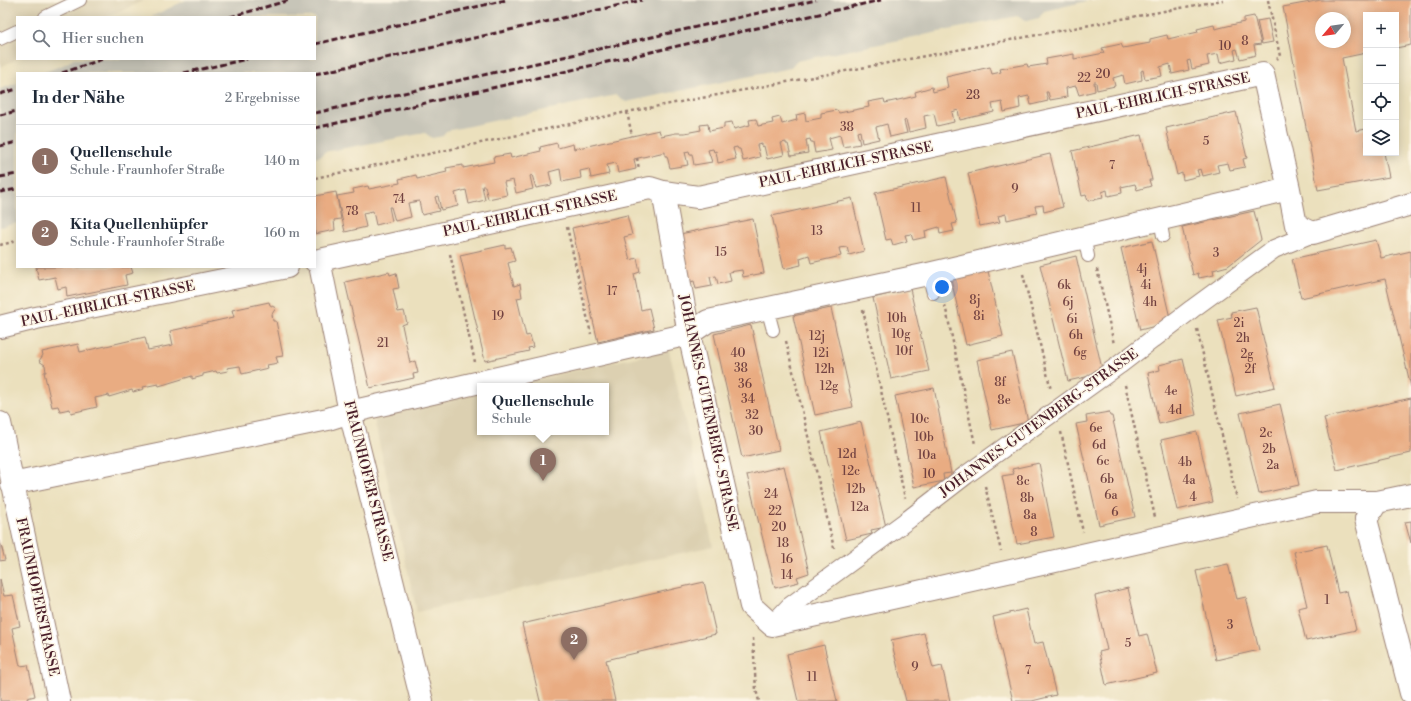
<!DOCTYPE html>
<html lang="de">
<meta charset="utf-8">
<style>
:root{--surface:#fff;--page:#f2f2f3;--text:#1f2937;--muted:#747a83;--line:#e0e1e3;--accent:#c8321e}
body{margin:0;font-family:"Libre Bodoni",serif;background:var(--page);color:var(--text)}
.controls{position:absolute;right:12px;top:12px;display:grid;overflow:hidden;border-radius:0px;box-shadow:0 2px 10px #0003}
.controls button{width:36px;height:36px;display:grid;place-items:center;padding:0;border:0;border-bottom:1px solid var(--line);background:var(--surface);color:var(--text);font:20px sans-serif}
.compass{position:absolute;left:1315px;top:12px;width:36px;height:36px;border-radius:50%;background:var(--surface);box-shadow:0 2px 10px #0003;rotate:241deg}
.you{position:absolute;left:942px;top:287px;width:14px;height:14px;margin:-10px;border:3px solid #fff;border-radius:50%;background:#1a73e8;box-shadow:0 0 0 6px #1a73e833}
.badge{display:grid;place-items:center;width:26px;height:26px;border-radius:50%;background:var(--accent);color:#fff;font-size:13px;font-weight:700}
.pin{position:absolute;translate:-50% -33px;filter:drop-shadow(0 1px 2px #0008)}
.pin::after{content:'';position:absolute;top:21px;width:14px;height:12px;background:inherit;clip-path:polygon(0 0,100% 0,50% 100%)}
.popup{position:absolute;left:477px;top:383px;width:132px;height:52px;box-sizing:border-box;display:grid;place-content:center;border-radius:0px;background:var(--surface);filter:drop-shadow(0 1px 3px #0005);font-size:13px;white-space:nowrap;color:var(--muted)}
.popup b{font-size:15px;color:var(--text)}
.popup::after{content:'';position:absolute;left:50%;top:100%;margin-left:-8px;border:8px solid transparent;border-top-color:var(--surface)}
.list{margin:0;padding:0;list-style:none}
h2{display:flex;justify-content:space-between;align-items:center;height:52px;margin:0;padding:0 16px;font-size:17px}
h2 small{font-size:13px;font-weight:400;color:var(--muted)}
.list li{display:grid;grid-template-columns:26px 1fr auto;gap:12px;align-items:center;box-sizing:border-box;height:72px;padding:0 16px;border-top:1px solid var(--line)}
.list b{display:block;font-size:15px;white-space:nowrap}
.list p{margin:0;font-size:13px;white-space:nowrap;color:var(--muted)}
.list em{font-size:13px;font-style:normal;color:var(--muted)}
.icon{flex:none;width:22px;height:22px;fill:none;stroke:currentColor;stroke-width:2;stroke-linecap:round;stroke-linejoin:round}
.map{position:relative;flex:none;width:1411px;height:701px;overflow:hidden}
.search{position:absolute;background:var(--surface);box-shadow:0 2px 10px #0003;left:16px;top:16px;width:300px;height:44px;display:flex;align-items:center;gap:10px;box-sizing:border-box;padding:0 14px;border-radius:0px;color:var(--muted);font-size:15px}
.panel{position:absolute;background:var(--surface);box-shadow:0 2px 10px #0003;left:16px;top:72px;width:300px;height:196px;border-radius:0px}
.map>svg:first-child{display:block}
.built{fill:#dcd0b1}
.industrial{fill:#c7c5b8}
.building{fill:#e9ac82;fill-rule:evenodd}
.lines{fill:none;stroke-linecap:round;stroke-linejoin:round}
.service-casing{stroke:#9a8074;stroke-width:14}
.pedestrian-casing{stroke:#9a8074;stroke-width:20}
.minor-casing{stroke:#9a8074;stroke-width:24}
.path{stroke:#9a8074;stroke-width:2.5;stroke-dasharray:3 3;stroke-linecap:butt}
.service{stroke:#fff;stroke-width:12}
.pedestrian{stroke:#fff;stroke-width:18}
.minor{stroke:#fff;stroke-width:22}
.rail{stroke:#4a1f2b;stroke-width:3;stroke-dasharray:6 3;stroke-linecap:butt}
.labels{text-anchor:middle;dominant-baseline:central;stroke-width:3;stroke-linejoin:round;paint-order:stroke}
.number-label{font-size:12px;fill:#724241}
.street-label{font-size:14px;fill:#4a1f2b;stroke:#fcf5e5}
</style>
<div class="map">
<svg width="1411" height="701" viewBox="0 0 1411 701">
<rect width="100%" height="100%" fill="#fcf5e5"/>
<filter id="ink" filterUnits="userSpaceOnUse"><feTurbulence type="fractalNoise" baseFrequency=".025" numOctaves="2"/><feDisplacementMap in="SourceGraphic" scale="8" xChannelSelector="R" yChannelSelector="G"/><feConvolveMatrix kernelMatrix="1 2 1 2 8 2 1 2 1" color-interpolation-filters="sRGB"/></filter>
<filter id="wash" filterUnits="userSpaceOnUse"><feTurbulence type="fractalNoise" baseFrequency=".012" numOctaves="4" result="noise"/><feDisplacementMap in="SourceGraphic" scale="16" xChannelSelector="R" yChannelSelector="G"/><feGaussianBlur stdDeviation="0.9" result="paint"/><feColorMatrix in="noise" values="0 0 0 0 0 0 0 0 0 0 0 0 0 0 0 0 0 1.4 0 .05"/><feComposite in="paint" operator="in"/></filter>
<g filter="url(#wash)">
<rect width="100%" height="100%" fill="#ebe0bd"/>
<path class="built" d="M0,0H145L108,17H17V59L0,67Z
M669,350L713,546L417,612L373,415L480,392V432H606V386H505Z"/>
<path class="industrial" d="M186,0H1091L1044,11L1039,18L1026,21L1017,16L796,61L790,68L626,102L616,95L446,131L443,136L432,138L425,133L324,152L321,156L315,158V73H42L63,65L74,59H315V17H151Z
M17,83V223L0,227V89Z"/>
<g id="blocks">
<path class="building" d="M1321,0H1411V45L1396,48V15H1366V53L1342,58L1356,131L1366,129V153H1384L1389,177L1318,190L1283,7ZM1321,18H1345V42H1321Z
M1254,16L1261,44L1254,45L1256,55L1240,59L1237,49L1234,50L1236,59L1220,63L1218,54L1207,56L1209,65L1192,69L1190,60L1187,61L1189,70L1172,74L1170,64L1160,67L1162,76L1145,79L1143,70L1141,71L1142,80L1125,84L1123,75L1113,78L1115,86L1097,90L1096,82H1094L1095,91L1079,95L1076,86L1066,88L1067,97L1050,100L1048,92H1046L1048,101L1031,105L1029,96L1019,98L1020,108L1004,112L1002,102L992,104L994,112L960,120L958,110L952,112L954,122L937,126L934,114L924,116L926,128L909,132L906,120L904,121L907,133L890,137L887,124L876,127L879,139L862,143L860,131L857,132L860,144L843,147L840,135L829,138L832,150L815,153L813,142H811L810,139L806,140L808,153L791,156L788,144H786V142L781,143L784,155L767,159L764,146L762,147V144L757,145L760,157L743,161L740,149H738L737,147L733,148L736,159L718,163L716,151L714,152L713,149L708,150L712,162L694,165L692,154H690L689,151L685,152L688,165L670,168L667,156H665V152L634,159L636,169L618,173L616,163L607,165L609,174L591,178L589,169L580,171L581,178L562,182L560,169L549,172L552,185L536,188L532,175L530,176L533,189L516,193L513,180L504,182L507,195L488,199L485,186H482L485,200L469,204L466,190L455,193L458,206L441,210L438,196L435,197L439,211L422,215L419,201L408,203L411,217L395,221L391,207H389L392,221L376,225L373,211L363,213L366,227L345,232L337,196L354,193L353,189L368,186L369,189L400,183L399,179L416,175L417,179L447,172L446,168L463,165V168L494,162L493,157L510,154L511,158L541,151L540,147L557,143L558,148L573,144L574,149L659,130L661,136L676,133H685L701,130L700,125L708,124L709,131L724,128V123L732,122L734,129L750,125L749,120L756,119L758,126L773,123L772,119L780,117L782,124L797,120L796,115L805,113L806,121L821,118V113L837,110L839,113L869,107L868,102L884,99L885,103L916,96L915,92L932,87L933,92L948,88L946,77L990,67L992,74L1001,72L1000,69L1027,64L1028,67L1047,64L1046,59L1074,54V59L1104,53L1102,48L1121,44L1123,48L1150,43V39L1167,35L1168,39L1198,32L1197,29L1214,25L1215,29L1244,22V18Z
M1268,19L1273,42L1262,44L1257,21Z
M1236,112L1247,158L1243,159L1245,167L1230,170L1228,163L1217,165L1219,172L1203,176L1201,169L1197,170L1199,176L1183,180L1182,173L1177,175L1166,128Z
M1141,135L1152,180H1149L1151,186L1137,190L1135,184L1121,187L1122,193L1108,196L1107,190L1102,192L1103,198L1088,201L1086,195L1082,196L1072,151Z
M1050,154L1063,207L1044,212L1043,205L1035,206L1037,213L1007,220L1006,214L998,216L1000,222L980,226L968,173Z
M946,177L957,223L952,224L954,231L940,234L939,227L925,231L926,237L913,240L911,234L905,235L907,241L893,245L891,239L886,240L875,193Z
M336,192L341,219L334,220L335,230L315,234V196Z
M852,198L864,251L849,255L847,247L839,248L841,256L811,263L809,255L800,258L801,265L784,269L772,216Z
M1254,211L1261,240L1228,266L1213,270L1214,275L1199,278L1198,273L1193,275L1182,227Z
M627,215L632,235L624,237L630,260L637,258L640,272L634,274L641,310L649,308L654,329L598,342L572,228Z
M753,219L764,273L743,277L742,270L729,272L731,281L718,284L716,276L710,277L712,286L696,289L694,281L690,282L680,234Z
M1376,240L1381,258L1411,251V387L1385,279L1301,298L1292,259Z
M1152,241L1170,318L1162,320L1163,324L1140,330L1121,248Z
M505,245V248L511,247L515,261L508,263L514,286L520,284L522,297L517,298L526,336L530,335L533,347L528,348L529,351L485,361L460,255Z
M1076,256L1103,373L1068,381L1040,265Z
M36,267H131L133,273L125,275L127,285L67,297L66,287L58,289L55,277L39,280Z
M988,271L1003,336L966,345L951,279Z
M389,272L390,275L396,273L399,288L393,289L398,312L404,311L407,323L402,325L410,363L415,361L418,373L413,374L414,378L370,388L345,282Z
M910,289L929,371L891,379L873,298Z
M269,302L270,305L276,308L272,314L273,321H276L283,356L276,357L278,363L267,365L268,368L242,374L240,366L227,368L228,371L217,373L216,371L203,374V376L192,379V376L159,386L158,384L143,387L144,389L133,392L132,390L109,397V395L95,398L97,407L71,413L70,409L60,411L58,406L52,407L44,372H46L45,365L39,361L43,355L42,352L78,344L80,352L145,337L148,350L173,345L170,331L234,317L232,310Z
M1256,307L1275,387L1236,396L1218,320L1232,317L1231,312Z
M831,308L853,407L815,415L793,316Z
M751,325L779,450L742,458L714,334Z
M1012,352L1028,422L992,430L977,360Z
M1183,359L1196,415L1159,424L1148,373L1160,370L1159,365Z
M934,388L951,473L943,474L944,481L914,487L895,396Z
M1411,398V453L1337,470L1324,418Z
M1280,404L1299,485L1259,494L1240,413Z
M1109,412L1110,416H1112L1135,517L1099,525L1076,424L1087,422L1086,416Z
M861,422L886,527L871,530L872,534L846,540L821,432Z
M1197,432L1213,502L1177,510L1161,440Z
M1039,463L1054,537L1017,544L1002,476L1014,474L1012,469Z
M784,466L809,573L797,577L799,582L775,588L747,475Z
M1411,521V543L1405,522Z
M0,541L5,560L0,561Z
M1327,545L1338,593L1347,591L1356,630L1306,641L1298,608L1307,606L1294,552Z
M1228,564L1237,599L1246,597L1259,650L1216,660L1196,571Z
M0,579L4,596L13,595L20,626L12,628L20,666L28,665L35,696L27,698L28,701H0Z
M704,582L716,634L606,660L615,701H540L522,624Z
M1128,588L1139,636L1147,634L1157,673L1106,685L1099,652L1107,650L1095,596Z
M1026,609L1034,644L1043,642L1056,695L1032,701H1013L993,617Z
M924,633L933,668L942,666L950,701H906L891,640Z
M824,645L837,701H798L787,654Z"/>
</g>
</g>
<g filter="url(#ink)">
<use href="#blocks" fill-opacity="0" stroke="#9a8074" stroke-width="1"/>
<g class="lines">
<g class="service-casing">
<path id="service" d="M45,17L80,0
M0,39L17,31
M1160,219L1163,236
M1084,236L1088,256
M928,274L933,293
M767,308L773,330"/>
</g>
<g class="pedestrian-casing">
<path id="pedestrian" d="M772,625L789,607L909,519L966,475L1119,365L1192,309L1274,249L1313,233"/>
</g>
<g class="minor-casing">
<path id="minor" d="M663,192L689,334L751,606L772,625L1317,502H1377
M319,260L350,412L422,701
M315,261L650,188L663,192L698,197L1263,74L1289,189L1296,225L1313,233L1411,204
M0,327L36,318L287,267
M0,423L59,701
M12,484L328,419L350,412L689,334L708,321L928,274L1289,189
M1411,495L1377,502L1366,519L1411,693"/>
</g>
<path class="path" d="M1268,0L1280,56L1277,59
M627,112L632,136
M637,158L639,169
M315,178L627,112L1223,0
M567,227L591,334
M0,245L17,241
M450,254L475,362
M1097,269L1114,344
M1023,274L1051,390
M945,305L975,444
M863,310L905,498
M1197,329L1237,499
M786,341L834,548
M1125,385L1155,517
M1061,432L1083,532
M985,486L1001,551
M753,638L756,690L759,701"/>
<use href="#service" class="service"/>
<use href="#pedestrian" class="pedestrian"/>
<use href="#minor" class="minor"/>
<path class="rail" d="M230,17L290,0
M315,44L506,0
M62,73L103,59
M184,73L247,59
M315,74L642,0
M0,94L17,89
M315,113L816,0
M0,115L17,111
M315,128L881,0
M0,146L17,142
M0,177L17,174
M0,192L17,189"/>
</g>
</g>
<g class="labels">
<g class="number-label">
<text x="1245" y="41">8</text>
<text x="1225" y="46">10</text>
<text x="1103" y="74">20</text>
<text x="1084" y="78">22</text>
<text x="973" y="95">28</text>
<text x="847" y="127">38</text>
<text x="1206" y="141">5</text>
<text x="1112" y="165">7</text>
<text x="1015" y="189">9</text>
<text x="399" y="199">74</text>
<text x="916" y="208">11</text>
<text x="352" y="211">78</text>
<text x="817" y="231">13</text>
<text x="721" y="252">15</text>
<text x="1216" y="253">3</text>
<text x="1142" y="269">4j</text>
<text x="1064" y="285">6k</text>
<text x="1146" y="285">4i</text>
<text x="612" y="291">17</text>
<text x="975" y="300">8j</text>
<text x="1068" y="302">6j</text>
<text x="1150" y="302">4h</text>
<text x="498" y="316">19</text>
<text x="979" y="316">8i</text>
<text x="897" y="318">10h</text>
<text x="1072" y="319">6i</text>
<text x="1239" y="323">2i</text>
<text x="901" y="334">10g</text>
<text x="1076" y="335">6h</text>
<text x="817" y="336">12j</text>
<text x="1243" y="338">2h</text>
<text x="383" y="343">21</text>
<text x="904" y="351">10f</text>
<text x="1080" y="352">6g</text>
<text x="738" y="353">40</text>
<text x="821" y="353">12i</text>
<text x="1247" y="354">2g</text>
<text x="741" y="368">38</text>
<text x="825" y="369">12h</text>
<text x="1250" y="369">2f</text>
<text x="1000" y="382">8f</text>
<text x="745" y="384">36</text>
<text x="829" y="386">12g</text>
<text x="1171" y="391">4e</text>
<text x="748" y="399">34</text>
<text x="1004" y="400">8e</text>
<text x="1175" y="410">4d</text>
<text x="752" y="415">32</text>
<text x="920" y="419">10c</text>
<text x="1096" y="428">6e</text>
<text x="756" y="431">30</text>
<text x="1266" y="433">2c</text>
<text x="924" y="437">10b</text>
<text x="1099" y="445">6d</text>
<text x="1269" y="449">2b</text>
<text x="847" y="454">12d</text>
<text x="927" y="455">10a</text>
<text x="1103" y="461">6c</text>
<text x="1185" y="462">4b</text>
<text x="1273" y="465">2a</text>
<text x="851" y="471">12c</text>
<text x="929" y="474">10</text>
<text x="1107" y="479">6b</text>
<text x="1189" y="480">4a</text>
<text x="1023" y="481">8c</text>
<text x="856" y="489">12b</text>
<text x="771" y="494">24</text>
<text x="1111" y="495">6a</text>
<text x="1193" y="497">4</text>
<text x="1027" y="498">8b</text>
<text x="860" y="507">12a</text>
<text x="775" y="511">22</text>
<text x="1115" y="512">6</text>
<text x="1030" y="515">8a</text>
<text x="779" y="527">20</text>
<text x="1034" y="532">8</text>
<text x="783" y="543">18</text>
<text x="787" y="559">16</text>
<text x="787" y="575">14</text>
<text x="1327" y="600">1</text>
<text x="1230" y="625">3</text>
<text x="1128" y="643">5</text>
<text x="915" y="667">9</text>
<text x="1028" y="670">7</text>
<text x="812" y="677">11</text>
</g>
<g class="street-label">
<text transform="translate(1163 96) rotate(-12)">PAUL-EHRLICH-STRASSE</text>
<text transform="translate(846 165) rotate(-12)">PAUL-EHRLICH-STRASSE</text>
<text transform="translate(530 214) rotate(-12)">PAUL-EHRLICH-STRASSE</text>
<text transform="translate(108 304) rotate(-12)">PAUL-EHRLICH-STRASSE</text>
<text transform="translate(708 413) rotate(78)">JOHANNES-GUTENBERG-STRASSE</text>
<text transform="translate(1039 423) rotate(-36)">JOHANNES-GUTENBERG-STRASSE</text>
<text transform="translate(368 481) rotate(76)">FRAUNHOFER STRASSE</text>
<text transform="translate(37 597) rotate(78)">FRAUNHOFERSTRASSE</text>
</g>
</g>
</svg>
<div class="controls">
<button>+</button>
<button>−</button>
<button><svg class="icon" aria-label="locate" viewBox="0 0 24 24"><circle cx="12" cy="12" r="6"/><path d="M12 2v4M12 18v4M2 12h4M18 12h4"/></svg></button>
<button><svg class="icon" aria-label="layers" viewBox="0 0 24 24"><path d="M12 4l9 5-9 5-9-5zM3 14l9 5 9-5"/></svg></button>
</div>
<svg class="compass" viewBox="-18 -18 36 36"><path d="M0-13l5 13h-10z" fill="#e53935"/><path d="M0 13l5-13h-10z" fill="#747a83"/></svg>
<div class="you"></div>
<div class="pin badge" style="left:543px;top:481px;background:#8d6e63">1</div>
<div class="popup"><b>Quellenschule</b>Schule</div>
<div class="pin badge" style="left:574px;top:660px;background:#8d6e63">2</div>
<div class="search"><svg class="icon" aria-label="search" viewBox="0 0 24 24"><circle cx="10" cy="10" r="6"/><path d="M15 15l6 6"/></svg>Hier suchen</div>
<section class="panel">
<h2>In der Nähe<small>2 Ergebnisse</small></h2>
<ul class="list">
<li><span class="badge" style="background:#8d6e63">1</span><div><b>Quellenschule</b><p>Schule · Fraunhofer Straße</p></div><em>140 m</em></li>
<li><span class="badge" style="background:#8d6e63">2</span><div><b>Kita Quellenhüpfer</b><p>Schule · Fraunhofer Straße</p></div><em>160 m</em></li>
</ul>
</section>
</div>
